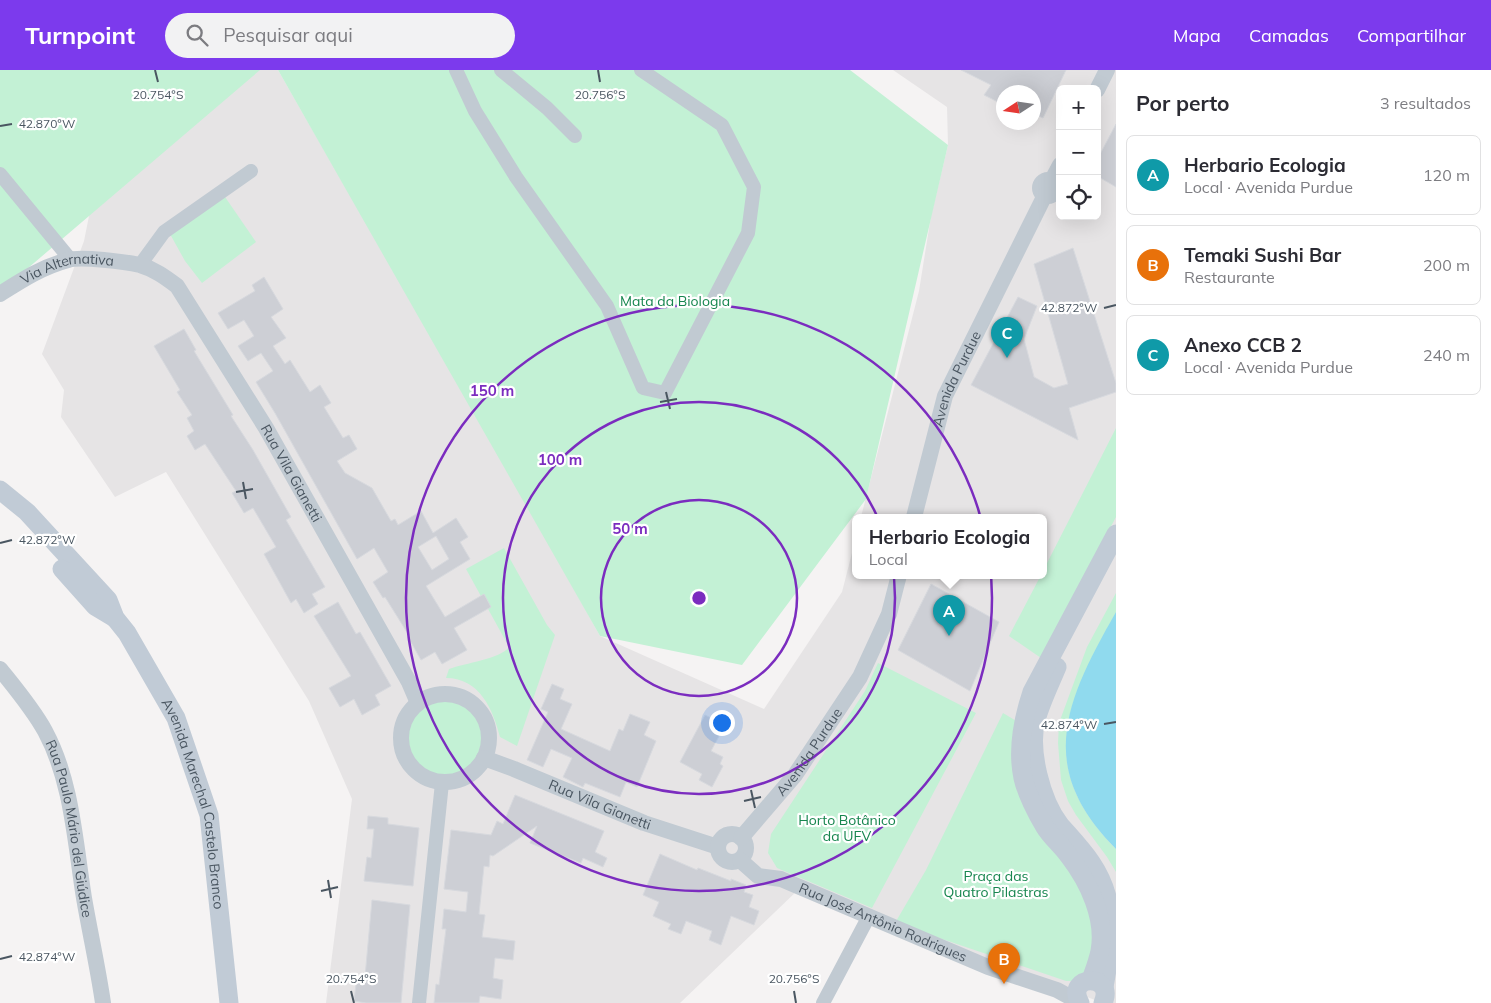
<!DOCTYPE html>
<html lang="pt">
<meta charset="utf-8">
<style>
:root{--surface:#fff;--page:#f2f2f3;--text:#2b2b33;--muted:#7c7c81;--line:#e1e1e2;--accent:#7c3aed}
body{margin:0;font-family:Mulish,sans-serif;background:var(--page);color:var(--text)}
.controls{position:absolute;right:15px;top:15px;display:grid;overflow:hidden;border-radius:8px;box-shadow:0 5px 20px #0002}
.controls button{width:45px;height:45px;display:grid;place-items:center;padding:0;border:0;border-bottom:1px solid var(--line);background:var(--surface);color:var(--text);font:25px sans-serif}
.compass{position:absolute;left:996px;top:15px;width:45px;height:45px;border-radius:50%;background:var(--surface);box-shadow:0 5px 20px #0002;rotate:258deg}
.you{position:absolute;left:721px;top:652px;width:18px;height:18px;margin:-12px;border:4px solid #fff;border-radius:50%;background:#1a73e8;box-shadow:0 0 0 8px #1a73e833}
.badge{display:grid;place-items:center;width:32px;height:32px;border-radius:50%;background:var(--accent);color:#fff;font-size:16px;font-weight:700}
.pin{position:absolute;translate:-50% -41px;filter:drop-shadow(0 1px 2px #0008)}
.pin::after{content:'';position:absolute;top:26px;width:18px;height:15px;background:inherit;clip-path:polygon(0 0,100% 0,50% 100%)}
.popup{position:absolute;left:852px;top:444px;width:195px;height:65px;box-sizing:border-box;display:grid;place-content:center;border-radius:8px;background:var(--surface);filter:drop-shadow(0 1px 4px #0005);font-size:16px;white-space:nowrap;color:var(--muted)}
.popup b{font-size:19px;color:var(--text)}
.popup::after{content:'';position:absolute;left:50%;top:100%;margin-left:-10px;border:10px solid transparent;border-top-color:var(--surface)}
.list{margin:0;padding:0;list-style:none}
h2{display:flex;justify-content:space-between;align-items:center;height:65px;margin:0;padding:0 20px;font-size:21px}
h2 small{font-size:16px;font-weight:400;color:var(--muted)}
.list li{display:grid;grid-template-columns:32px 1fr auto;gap:15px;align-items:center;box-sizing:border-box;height:80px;margin:0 10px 10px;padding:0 10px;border:1px solid var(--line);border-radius:8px}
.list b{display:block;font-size:19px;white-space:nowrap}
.list p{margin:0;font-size:16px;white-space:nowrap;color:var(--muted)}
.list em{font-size:16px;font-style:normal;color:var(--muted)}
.icon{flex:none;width:28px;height:28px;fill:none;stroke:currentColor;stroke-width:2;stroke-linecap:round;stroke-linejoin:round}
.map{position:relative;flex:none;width:1116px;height:933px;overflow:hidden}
header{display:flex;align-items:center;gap:30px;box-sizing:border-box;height:70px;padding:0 25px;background:var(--accent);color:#fff}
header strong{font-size:24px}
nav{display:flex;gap:28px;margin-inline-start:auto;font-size:18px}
.search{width:350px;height:45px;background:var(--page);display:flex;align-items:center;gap:12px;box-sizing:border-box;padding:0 18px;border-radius:28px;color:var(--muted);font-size:19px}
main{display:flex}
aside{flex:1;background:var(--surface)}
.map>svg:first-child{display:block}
.education{fill:#e6e4e5;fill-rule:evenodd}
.green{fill:#c3f1d5}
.water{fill:#90daee}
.building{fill:#cdcfd5;stroke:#d7d9de;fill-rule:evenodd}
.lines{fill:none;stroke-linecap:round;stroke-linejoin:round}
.minor{stroke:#c1cad2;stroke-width:14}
.tertiary{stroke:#c1cad2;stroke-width:16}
.secondary{stroke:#c1cbd6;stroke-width:19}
.ticks{fill:none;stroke:#4a5661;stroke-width:2}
.ring{fill:none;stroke:#7b2cbf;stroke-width:2.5}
.labels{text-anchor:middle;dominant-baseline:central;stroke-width:4.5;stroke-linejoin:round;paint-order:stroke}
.street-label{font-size:14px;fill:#4a5661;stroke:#fff}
.park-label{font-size:14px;fill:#17864f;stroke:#fff}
.ticks-label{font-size:12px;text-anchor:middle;fill:#4a5661;stroke:#fff;stroke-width:4.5;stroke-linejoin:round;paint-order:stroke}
.centre{fill:#7b2cbf;stroke:#fff;stroke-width:2.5}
.ring-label{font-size:15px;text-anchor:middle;font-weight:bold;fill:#7b2cbf;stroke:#fff;stroke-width:4.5;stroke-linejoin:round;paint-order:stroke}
</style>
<header>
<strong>Turnpoint</strong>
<div class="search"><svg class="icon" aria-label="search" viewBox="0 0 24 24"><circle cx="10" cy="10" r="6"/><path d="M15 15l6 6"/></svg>Pesquisar aqui</div>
<nav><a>Mapa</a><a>Camadas</a><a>Compartilhar</a></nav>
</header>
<main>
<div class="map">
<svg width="1116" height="933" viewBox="0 0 1116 933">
<rect width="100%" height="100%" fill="#f5f3f3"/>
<path class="education" d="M258,0H278L515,412L600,566L764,639L842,522L855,471V505H1043V447H861L919,221L931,146L948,75L947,37L893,0H1116V933H1103L799,819L680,933H326L352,729L309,631L166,402L115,427L61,347L64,320L42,284L84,171L94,121ZM1060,19H1097V146H1060ZM1004,22H1034V52H1004Z"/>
<path class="green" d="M0,0H260L0,222Z
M278,0H850L948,75L866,429L742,595L600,566Z
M223,124L256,172L202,213L185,191L170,164Z
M1116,358V447L1041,588L1009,566L1041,505H1043V501Z
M504,478L547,555L555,565L517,676L500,667C493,640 480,608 446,608L449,599C465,593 500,589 509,577L466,499Z
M1116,523C1116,529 1116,537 1116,542C1115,547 1111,551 1109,556C1103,568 1096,580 1090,593C1053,666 1057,719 1116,779V802L1107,787L1076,745L1068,731L1061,710L1058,673L1059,653L1087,577Z
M878,593L976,643L872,838L777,798L768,783L771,764L865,621Z
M408 668a38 38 0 1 1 76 0a38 38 0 1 1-76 0Z
M1003,643L1018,652L1078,810L1096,862L1086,901L1073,911H1066L895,853L926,800Z"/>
<path class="water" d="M1116,542V779C1034,697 1066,630 1116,542Z"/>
<path class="building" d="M961,0H1066L1043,48L1034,44V22H1004V35L984,25L991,15Z
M1116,54V117L1097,106V90Z
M1073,178L1116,313V322L1069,338L1078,370L971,315L1018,227L1037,236L1024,269L1034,307L1054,318L1068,314L1034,194Z
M264,207L283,239L271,247L286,268L273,276L285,294L290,290L310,322L320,315L331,333L324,337L343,368L349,365L357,379L337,391L345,403L372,418L391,451L395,449L398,455L421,441L433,463L456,448L468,467L460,472L470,489L426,516L445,547L484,524L491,537L454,558L467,580L442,594L435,582L421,590L408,567H410L385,527L383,528L373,512L388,502L374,478L357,489L275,343L256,312L273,301L261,283L248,291L238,276L254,266L244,250L228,259L218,243L255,221L252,215ZM436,466L449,489L432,500L418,477Z
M184,259L196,280L194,281L233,345L231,346L253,380L291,447L286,450L325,517L312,524L318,534L304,543L296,529L291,533L264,484L276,477L253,438L244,443L232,423L236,421L205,374L195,380L187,366L194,361L187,348L192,345L177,322L180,320L154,276Z
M931,514L999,552L970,621L898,580Z
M338,532L356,564L360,562L391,616L375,625L380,635L362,645L354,629L340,637L329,618L351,606L314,546Z
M552,614L564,619L560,629L572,634L561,659L610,681L619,659L623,661L630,644L650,652L644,665L656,671L637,717L626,712L620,727L585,713L583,717L563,707L572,688L551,679L543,697L527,690L548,642L541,639Z
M705,645L725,655L711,681L723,687L720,694L723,696L712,717L699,710L702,704L680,692Z
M515,725L604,761L595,782L607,788L603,797L583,788L581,793L530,773L537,756L493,786L490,785L489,797L484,796L479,844L485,845L482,867L515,871L513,890L495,888L493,908L503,910L501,929L480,926L479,933H434L436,914L439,915L446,859H442L444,839L466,842L468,822L444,819L451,760L491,765L497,751L503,754Z
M368,746L388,748V754L419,758L413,816L364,811L367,787L371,788L374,759H367Z
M660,784L697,800L698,798L731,811V809L746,815L744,822L753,825L749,837L759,841L754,855L731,846L721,875L709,870L712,861L686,851L681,864L668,859L671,854L653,846L659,832L643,825Z
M372,830L410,835L401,933H366L354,931L357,906L365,907Z"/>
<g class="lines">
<path class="minor" d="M456,0L475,41L516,107L607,236L643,318L665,323L748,163L754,117L722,55L641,0
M501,0L547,38L575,66
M0,104L70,189
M140,195L164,162L251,101
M419,933L442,713
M823,933L869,846"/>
<g class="tertiary">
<path d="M1097,20L1107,0"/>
<circle cx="1048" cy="118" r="8"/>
<path d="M1052,110L1060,95"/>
<path id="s1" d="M0,224C22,210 42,197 68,190C81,186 126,192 140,195C154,199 165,207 177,216L266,358L409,612L418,633"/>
<path id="s2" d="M914,447L945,326L1045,125"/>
<path id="s3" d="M0,599C16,619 33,639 45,661C72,711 75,772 84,828C90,863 98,898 103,933"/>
<circle cx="445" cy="668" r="44"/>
<path id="s4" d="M484,688L514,699L644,753L718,777"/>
<circle cx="732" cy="778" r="14"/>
<path id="s5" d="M741,768L795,705L860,607L889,544L899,505"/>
<path id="s6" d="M740,790L758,806L781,809L795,815L988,897L1057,920L1079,932"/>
</g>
<g class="secondary">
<path id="s7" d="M0,420L27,442L108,530L115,548L127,563L176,648L209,745L229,933"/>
<path d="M62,499L95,536L115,548"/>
<path d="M1057,597C1050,614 1041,632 1036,650C1028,680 1041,730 1060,755C1080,778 1099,796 1107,827C1116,857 1109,887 1104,917"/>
<path d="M1091,910C1094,901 1098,891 1100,881C1106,848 1089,812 1069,786C1062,776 1051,767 1045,757C1037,744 1026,722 1023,708C1017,680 1023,649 1032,622L1116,464"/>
<path d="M1080,933C1064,904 1116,903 1103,933"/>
</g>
</g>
<path class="ticks" d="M155,0L158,12M598,0L600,12M0,56L12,54M1104,238L1116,235M666,322L670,339M660,332L677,329M243,412L246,429M236,422L253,419M0,473L12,470M1104,654L1116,652M751,720L755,738M744,731L761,727M328,810L331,828M321,821L338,817M0,889L12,886M351,921L354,933M794,921L796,933"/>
<g class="ring">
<circle cx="699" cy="528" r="98"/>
<circle cx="699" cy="528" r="196"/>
<circle cx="699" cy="528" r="293"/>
</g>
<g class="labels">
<g class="street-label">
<text stroke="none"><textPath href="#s1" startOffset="74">Via Alternativa</textPath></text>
<text stroke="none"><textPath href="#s2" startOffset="145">Avenida Purdue</textPath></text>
<text stroke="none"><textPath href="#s1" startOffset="411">Rua Vila Gianetti</textPath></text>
<text stroke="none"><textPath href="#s5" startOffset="110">Avenida Purdue</textPath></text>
<text stroke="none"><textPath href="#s7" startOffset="379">Avenida Marechal Castelo Branco</textPath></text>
<text stroke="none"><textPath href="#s4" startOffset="125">Rua Vila Gianetti</textPath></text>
<text stroke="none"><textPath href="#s3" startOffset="178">Rua Paulo Mário del Giúdice</textPath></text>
<text stroke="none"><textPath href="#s6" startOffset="158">Rua José Antônio Rodrigues</textPath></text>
</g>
<g class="park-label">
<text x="675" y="231">Mata da Biologia</text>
<text x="847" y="750">Horto Botânico<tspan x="847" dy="16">da UFV</tspan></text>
<text x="996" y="806">Praça das<tspan x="996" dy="16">Quatro Pilastras</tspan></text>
</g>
</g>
<g class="ticks-label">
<text x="158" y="29">20.754°S</text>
<text x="600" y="29">20.756°S</text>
<text x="47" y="58">42.870°W</text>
<text x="1069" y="242">42.872°W</text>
<text x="47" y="474">42.872°W</text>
<text x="1069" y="659">42.874°W</text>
<text x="47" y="891">42.874°W</text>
<text x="351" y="913">20.754°S</text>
<text x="794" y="913">20.756°S</text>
</g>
<circle cx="699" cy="528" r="8" class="centre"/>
<g class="ring-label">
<text x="492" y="326">150 m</text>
<text x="560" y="395">100 m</text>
<text x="630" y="464">50 m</text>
</g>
</svg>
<div class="controls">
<button>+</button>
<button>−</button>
<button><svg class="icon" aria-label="locate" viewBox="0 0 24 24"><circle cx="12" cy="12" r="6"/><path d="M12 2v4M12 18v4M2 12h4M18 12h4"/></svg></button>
</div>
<svg class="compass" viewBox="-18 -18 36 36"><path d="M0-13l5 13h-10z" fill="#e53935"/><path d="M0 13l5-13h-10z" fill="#7c7c81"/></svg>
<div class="you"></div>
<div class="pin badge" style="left:949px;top:566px;background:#0f9aa8">A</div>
<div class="popup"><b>Herbario Ecologia</b>Local</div>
<div class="pin badge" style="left:1004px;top:914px;background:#e8710a">B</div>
<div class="pin badge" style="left:1007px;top:288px;background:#0f9aa8">C</div>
</div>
<aside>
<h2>Por perto<small>3 resultados</small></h2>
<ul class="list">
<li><span class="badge" style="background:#0f9aa8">A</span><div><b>Herbario Ecologia</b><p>Local · Avenida Purdue</p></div><em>120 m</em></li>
<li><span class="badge" style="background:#e8710a">B</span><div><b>Temaki Sushi Bar</b><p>Restaurante</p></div><em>200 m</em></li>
<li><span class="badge" style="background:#0f9aa8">C</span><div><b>Anexo CCB 2</b><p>Local · Avenida Purdue</p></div><em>240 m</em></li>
</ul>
</aside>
</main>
